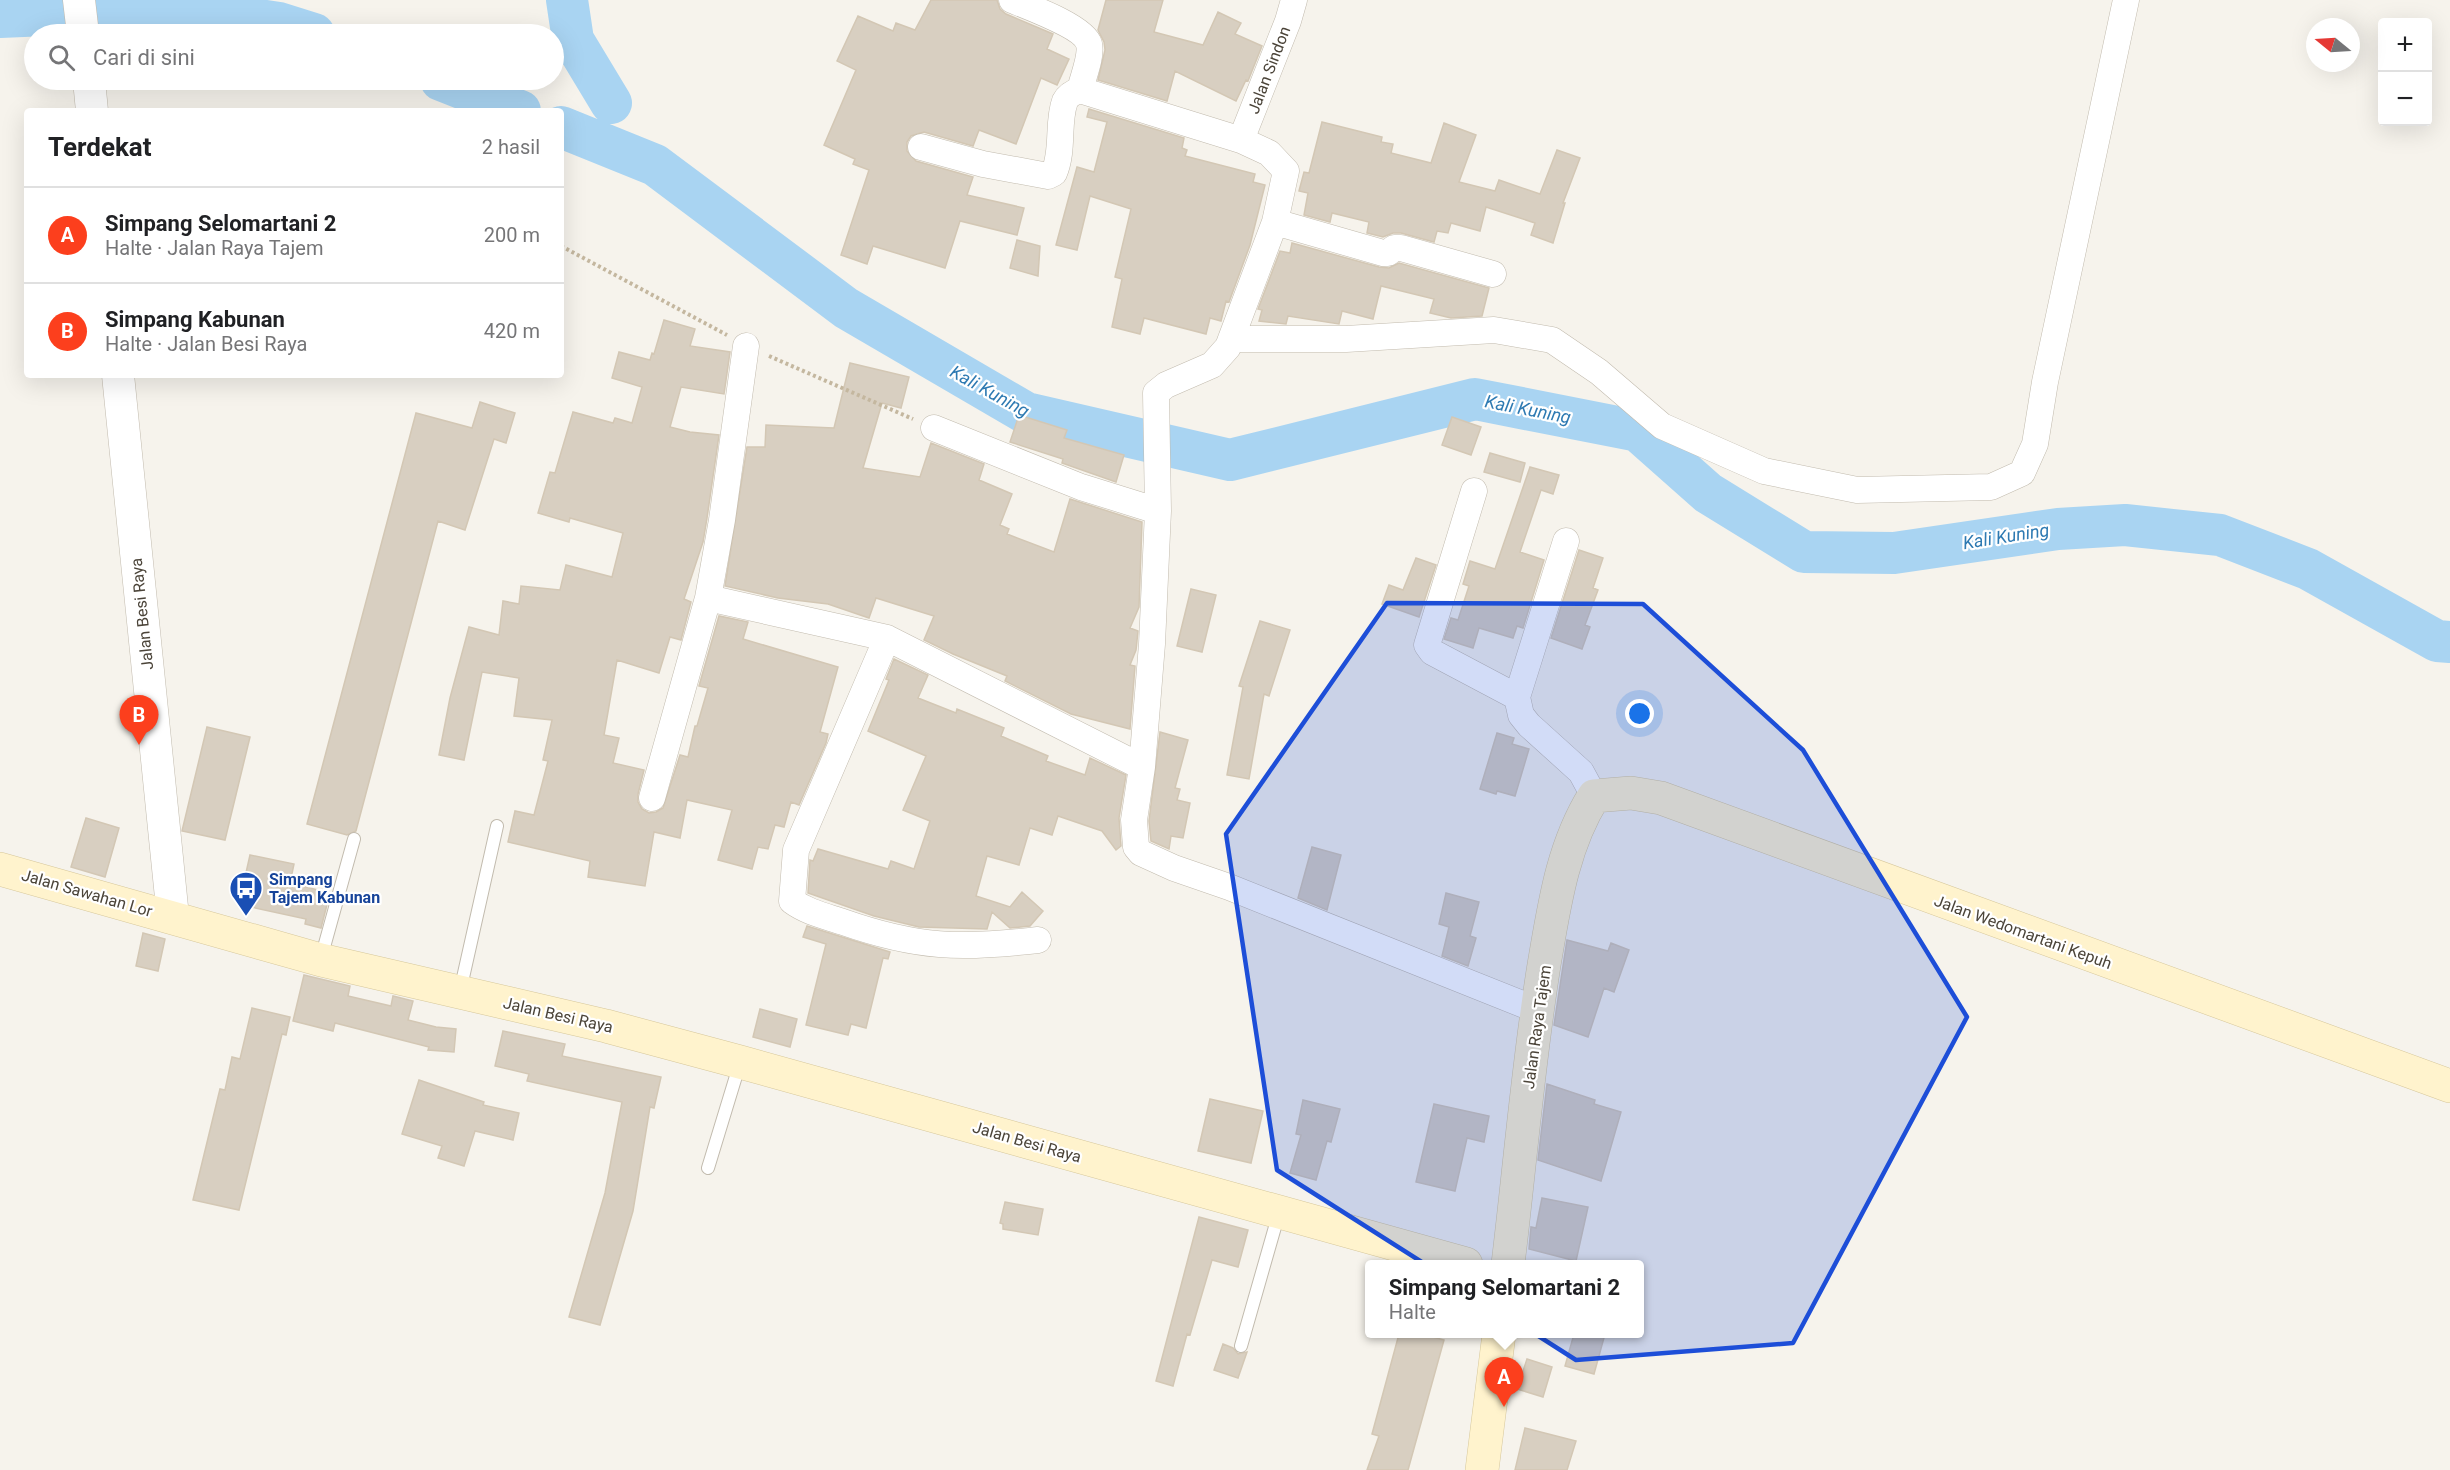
<!DOCTYPE html>
<html lang="id">
<meta charset="utf-8">
<style>
:root{--surface:#fff;--page:#f6f6f6;--text:#202124;--muted:#757577;--line:#e0e0e0;--accent:#fc3f1d}
body{margin:0;font-family:Roboto,sans-serif;background:var(--page);color:var(--text)}
.controls{position:absolute;right:18px;top:18px;display:grid;overflow:hidden;border-radius:6px;box-shadow:0 6px 24px #0002}
.controls button{width:54px;height:54px;display:grid;place-items:center;padding:0;border:0;border-bottom:2px solid var(--line);background:var(--surface);color:var(--text);font:30px sans-serif}
.compass{position:absolute;left:2306px;top:18px;width:54px;height:54px;border-radius:50%;background:var(--surface);box-shadow:0 6px 24px #0002;rotate:288deg}
.you{position:absolute;left:1640px;top:714px;width:21px;height:21px;margin:-15px;border:4px solid #fff;border-radius:50%;background:#1a73e8;box-shadow:0 0 0 9px #1a73e833}
.badge{display:grid;place-items:center;width:39px;height:39px;border-radius:50%;background:var(--accent);color:#fff;font-size:20px;font-weight:700}
.pin{position:absolute;translate:-50% -50px;filter:drop-shadow(0 2px 3px #0008)}
.pin::after{content:'';position:absolute;top:32px;width:21px;height:18px;background:inherit;clip-path:polygon(0 0,100% 0,50% 100%)}
.popup{position:absolute;left:1365px;top:1260px;width:279px;height:78px;box-sizing:border-box;display:grid;place-content:center;border-radius:6px;background:var(--surface);filter:drop-shadow(0 2px 4px #0005);font-size:20px;white-space:nowrap;color:var(--muted)}
.popup b{font-size:22px;color:var(--text)}
.popup::after{content:'';position:absolute;left:50%;top:100%;margin-left:-12px;border:12px solid transparent;border-top-color:var(--surface)}
.list{margin:0;padding:0;list-style:none}
h2{display:flex;justify-content:space-between;align-items:center;height:78px;margin:0;padding:0 24px;font-size:26px}
h2 small{font-size:20px;font-weight:400;color:var(--muted)}
.list li{display:grid;grid-template-columns:39px 1fr auto;gap:18px;align-items:center;box-sizing:border-box;height:96px;padding:0 24px;border-top:2px solid var(--line)}
.list b{display:block;font-size:22px;white-space:nowrap}
.list p{margin:0;font-size:20px;white-space:nowrap;color:var(--muted)}
.list em{font-size:20px;font-style:normal;color:var(--muted)}
.icon{flex:none;width:33px;height:33px;fill:none;stroke:currentColor;stroke-width:2;stroke-linecap:round;stroke-linejoin:round}
.map{position:relative;flex:none;width:2450px;height:1470px;overflow:hidden}
.search{position:absolute;background:var(--surface);box-shadow:0 6px 24px #0002;left:24px;top:24px;width:540px;height:66px;display:flex;align-items:center;gap:15px;box-sizing:border-box;padding:0 21px;border-radius:33px;color:var(--muted);font-size:22px}
.panel{position:absolute;background:var(--surface);box-shadow:0 6px 24px #0002;left:24px;top:108px;width:540px;height:270px;border-radius:6px}
.map>svg:first-child{display:block}
.lines{fill:none;stroke-linecap:round;stroke-linejoin:round}
.river{stroke:#a9d4f2;stroke-width:42}
.building{fill:#d8cfc1;stroke:#d3c7b4;stroke-width:1.5}
.service-casing{stroke:#c2bbae;stroke-width:14}
.minor-casing{stroke:#c2bbae;stroke-width:27}
.tertiary-casing{stroke:#c2bbae;stroke-width:33}
.secondary-casing{stroke:#d6c79b;stroke-width:34}
.path{stroke:#c4b79f;stroke-width:4;stroke-dasharray:3 3;stroke-linecap:butt}
.service{stroke:#fff;stroke-width:12}
.minor{stroke:#fff;stroke-width:26}
.tertiary{stroke:#fff;stroke-width:32}
.secondary{stroke:#fff3cd;stroke-width:33}
.marked{fill:#1d4ed8;fill-opacity:0.2;stroke:#1d4ed8;stroke-width:4.5;stroke-linejoin:round}
.labels{text-anchor:middle;dominant-baseline:central;stroke-width:4.5;stroke-linejoin:round;paint-order:stroke}
.street-label{font-size:16px;fill:#4b4439;stroke:#fff}
.transit-label{font-size:16px;font-weight:bold;fill:#164399;stroke:#fff;text-anchor:start}
.water-label{font-size:18px;font-style:italic;fill:#2e7ab2;stroke:#fff}
</style>
<div class="map">
<svg width="2450" height="1470" viewBox="0 0 2450 1470">
<rect width="100%" height="100%" fill="#f6f3ec"/>
<g class="lines">
<path class="river" d="M567,0L573,40L611,103
M0,17L186,9L279,23L314,34
M441,80L520,111
M561,127L655,165L846,308L1026,413L1230,460L1475,399L1638,431L1708,493L1804,552L1894,553L2058,529L2125,525L2220,535L2308,569L2437,641L2450,642"/>
</g>
<path class="building" d="M931,0H997L1000,9L1006,14L1053,34L1047,49L1069,59L1057,85L1041,78L1016,144L979,130L973,146L924,132L911,136L907,142V151L916,161L973,177L967,195L1024,208L1017,235L960,221L945,268L873,246L867,264L841,255L869,170L853,164L855,159L824,145L856,70L837,61L858,16L893,31L896,23L915,30Z
M1106,0H1163L1154,32L1203,45L1218,12L1241,23L1235,34L1262,46L1248,81L1246,80L1236,101L1175,71L1167,101L1098,80L1105,50L1104,42L1098,30Z
M1089,109L1184,138L1182,148L1187,150L1185,156L1255,174L1253,182L1265,185L1250,245L1229,302L1226,301L1221,321L1210,318L1206,334L1144,318L1140,334L1112,327L1122,279L1115,277L1131,209L1090,196L1077,250L1056,245L1077,167L1094,172L1107,122L1087,117Z
M1322,122L1382,137L1381,142L1393,144L1391,153L1431,163L1444,123L1476,135L1459,182L1495,191L1499,180L1540,194L1557,150L1580,158L1563,203H1565L1553,243L1531,235L1535,223L1486,207L1480,231L1451,223L1448,233L1437,231L1434,242L1401,233H1393L1383,237L1367,233L1369,222L1332,213L1330,222L1304,215L1308,193L1299,191L1304,172L1309,173Z
M1017,240L1040,246L1038,276L1010,268Z
M1292,243L1379,267L1389,268L1399,263L1489,288L1482,316L1451,318L1430,313L1434,299L1381,286L1373,319L1342,311L1339,324L1288,316L1286,324L1259,321L1262,310L1258,309L1280,251L1290,253Z
M664,320L695,329L690,346L730,352L724,394L681,387L670,427L690,432L719,435L707,518L703,542L684,599L691,602L681,640L670,637L659,673L617,660L604,735L619,738L613,763L644,770L638,794V802L642,809L649,813L656,812L663,808L680,755L688,757L695,726H697L708,688L699,686L719,616L748,622L743,639L838,667L820,732L828,734L826,743L799,805L791,802L784,827L775,825L768,849L758,847L752,869L718,860L732,810L687,800L680,838L654,832L645,886L588,877L590,861L508,842L515,811L534,815L548,761L543,760L552,720L514,716L519,678L482,672L464,760L439,755L450,698L469,627L499,635L503,601L519,604L521,586L560,590L566,565L612,577L623,533L570,518L569,522L538,513L550,472L555,473L573,412L613,423L615,418L632,423L642,387L612,378L619,352L650,360L652,353L654,354Z
M850,363L909,377L901,408L882,403L863,468L920,477L931,443L984,464L979,480L1012,494L1000,525L1009,529L1007,534L1054,552L1070,499L1142,522L1139,607L1130,628L1138,631L1136,650L1130,665L1135,666L1130,729L1071,714L1005,681L1007,676L953,654L924,640L934,616L876,598L869,618L828,604L778,598L725,586L747,447H765L766,425L834,428Z
M480,402L515,413L506,443L494,439L465,530L438,521L356,831L347,835L307,824L416,413L472,428Z
M1019,415L1067,430L1064,438L1124,455L1116,482L1062,463L1063,459L1010,442Z
M1452,417L1481,427L1471,455L1442,445Z
M1490,453L1525,463L1520,482L1484,472Z
M1530,467L1559,475L1553,494L1541,490L1520,552L1544,560L1523,628L1517,626L1513,638L1479,628L1473,648L1444,639L1451,618L1458,620L1469,586L1463,584L1470,561L1495,569Z
M1579,550L1603,558L1593,588L1598,590L1585,625L1590,627L1582,649L1551,638Z
M1416,558L1436,565L1419,617L1382,604L1389,585L1403,590Z
M1191,589L1216,595L1202,652L1177,646Z
M1260,621L1290,630L1269,696L1264,694L1249,779L1227,775L1243,687L1239,686Z
M894,659L928,675L918,698L956,713L957,709L1004,728L1001,736L1048,756L1046,761L1085,775L1090,758L1126,775L1119,818L1121,846L1116,850L1102,831L1058,816L1052,835L1030,828L1019,865L987,856L976,896L1010,907L1022,892L1043,911L1030,926L1010,928L992,912L987,929L919,927L874,916L808,893L810,860L813,861L818,849L888,869L891,861L914,869L930,821L903,810L926,756L868,731L889,680L886,679Z
M207,727L250,737L225,840L182,831Z
M1160,732L1188,740L1175,788L1180,789L1177,800L1190,803L1183,838L1171,836L1169,849L1151,841L1149,821Z
M1497,733L1514,738L1512,744L1529,749L1515,796L1497,791L1496,794L1480,789Z
M86,818L119,828L105,877L71,867Z
M1312,847L1341,855L1327,910L1298,898Z
M250,855L294,864L290,883L330,893L321,928L305,924L306,919L251,907L255,889L243,886Z
M1446,893L1479,902L1470,936L1476,938L1468,966L1442,956L1449,927L1439,924Z
M807,926L890,952L888,959L883,958L866,1028L851,1024L848,1035L806,1025L826,944L803,937Z
M143,933L165,939L158,971L136,966Z
M1567,940L1608,951L1611,943L1629,950L1614,992L1604,988L1588,1037L1554,1025Z
M304,975L350,986L348,996L391,1006L393,996L413,1001L408,1020L436,1027L456,1029L454,1052L428,1050L429,1047L335,1023L333,1031L293,1021Z
M252,1008L290,1017L286,1035L282,1034L239,1210L193,1200L220,1089L225,1090L232,1057L240,1059Z
M760,1009L797,1019L790,1047L753,1037Z
M503,1031L565,1044L562,1056L661,1077L654,1108L650,1107L633,1211L600,1325L569,1317L605,1193L622,1102L527,1081L529,1074L495,1066Z
M419,1080L484,1102L483,1105L519,1113L513,1140L475,1131L464,1166L438,1158L442,1146L402,1134Z
M1547,1084L1595,1100L1594,1104L1621,1112L1601,1181L1538,1160Z
M1210,1099L1263,1111L1251,1163L1198,1151Z
M1303,1100L1340,1109L1331,1142L1327,1141L1316,1180L1290,1173L1301,1135L1296,1134Z
M1434,1104L1489,1116L1484,1142L1467,1138L1455,1191L1416,1182Z
M1542,1198L1588,1207L1576,1261L1529,1249L1531,1227L1536,1228Z
M1005,1202L1043,1209L1038,1235L1003,1229V1224L1000,1223Z
M1199,1217L1248,1230L1238,1267L1212,1260L1190,1335L1187,1334L1173,1386L1156,1381Z
M1399,1334H1422L1444,1340L1408,1470H1367L1379,1436L1372,1434Z
M1574,1334H1605L1594,1374L1565,1366Z
M1223,1344L1233,1348L1238,1354L1247,1352L1238,1378L1214,1370Z
M1527,1359L1552,1367L1543,1397L1517,1389Z
M1525,1428L1576,1441L1567,1470H1515Z"/>
<g class="lines">
<g class="service-casing">
<path id="service" d="M321,958L354,839
M460,991L497,826
M708,1168L740,1063
M1241,1346L1279,1213"/>
</g>
<g class="minor-casing">
<path id="minor" d="M1012,0C1029,7 1084,27 1089,44C1092,56 1083,77 1080,90
M1241,140L1288,21L1294,0
M921,147L983,164L1048,176L1054,173C1064,150 1057,122 1065,101C1068,95 1074,92 1080,90L1241,140L1269,153L1286,171L1275,222L1228,347L1212,365L1166,385L1156,393L1158,511L1152,644L1142,767L1134,820L1136,847L1141,853L1174,868L1229,887L1537,1010
M1275,222L1383,253H1388L1394,248H1401L1493,274
M1231,339H1346L1494,330L1552,340L1599,372L1662,426L1764,471L1857,490L1991,487L2022,473L2035,444L2045,382L2126,0
M934,428L1081,487L1158,511
M1474,491L1427,645L1432,652L1517,697
M1566,541L1517,697L1521,715L1529,725L1581,772L1594,796
M708,598L887,638L1142,767
M887,638L796,850L792,901C807,912 825,916 843,922C917,948 961,949 1038,940
M652,798L708,598L722,520L746,346"/>
</g>
<g class="tertiary-casing">
<path id="tertiary" d="M79,0L83,34
M89,80L92,111
M118,375L173,917"/>
</g>
<g class="secondary-casing">
<path id="secondary" d="M0,869L321,960L606,1026L740,1062L1466,1264
M1508,1264C1520,1165 1528,1064 1544,965C1554,907 1562,847 1594,796L1631,793L1661,798L2450,1086
M1482,1470L1499,1334"/>
</g>
<path class="path" d="M561,246L727,335
M769,356L913,419"/>
<use href="#service" class="service"/>
<use href="#minor" class="minor"/>
<use href="#tertiary" class="tertiary"/>
<use href="#secondary" class="secondary"/>
</g>
<path class="marked" d="M1387,603L1643,604L1803,750L1967,1017L1793,1343L1576,1360L1277,1170L1226,834Z"/>
<defs>
<g id="bus-pin" transform="scale(1.725)"><path d="M0 17L-7.5 6A9.5 9.5 0 1 1 7.5 6Z" fill="#1a4fb4" stroke="#fff"/><path d="M-5-6H5V4H4V6H2V4H-2V6H-4V4H-5ZM-3.5-4V0h7V-4ZM-3.5 1.2v1.5H-2V1.2ZM2 1.2v1.5H3.5V1.2Z" fill="#fff"/></g>
</defs>
<g fill-rule="evenodd">
<use href="#bus-pin" x="246" y="888"/>
</g>
<g class="labels">
<g class="street-label">
<text transform="translate(1269 70) rotate(-69)">Jalan Sindon</text>
<text transform="translate(142 614) rotate(-96)">Jalan Besi Raya</text>
<text transform="translate(87 893) rotate(16)">Jalan Sawahan Lor</text>
<text transform="translate(2023 932) rotate(20)">Jalan Wedomartani Kepuh</text>
<text transform="translate(558 1015) rotate(13)">Jalan Besi Raya</text>
<text transform="translate(1537 1027) rotate(-82)">Jalan Raya Tajem</text>
<text transform="translate(1027 1142) rotate(16)">Jalan Besi Raya</text>
</g>
<g class="transit-label">
<text x="269" y="879">Simpang<tspan x="269" dy="18">Tajem Kabunan</tspan></text>
</g>
<g class="water-label">
<text transform="translate(990 391) rotate(29)">Kali Kuning</text>
<text transform="translate(1528 409) rotate(11)">Kali Kuning</text>
<text transform="translate(2006 536) rotate(-9)">Kali Kuning</text>
</g>
</g>
</svg>
<div class="controls">
<button>+</button>
<button>−</button>
</div>
<svg class="compass" viewBox="-18 -18 36 36"><path d="M0-13l5 13h-10z" fill="#e53935"/><path d="M0 13l5-13h-10z" fill="#757577"/></svg>
<div class="you"></div>
<div class="pin badge" style="left:1504px;top:1407px">A</div>
<div class="popup"><b>Simpang Selomartani 2</b>Halte</div>
<div class="pin badge" style="left:139px;top:745px">B</div>
<div class="search"><svg class="icon" aria-label="search" viewBox="0 0 24 24"><circle cx="10" cy="10" r="6"/><path d="M15 15l6 6"/></svg>Cari di sini</div>
<section class="panel">
<h2>Terdekat<small>2 hasil</small></h2>
<ul class="list">
<li><span class="badge">A</span><div><b>Simpang Selomartani 2</b><p>Halte · Jalan Raya Tajem</p></div><em>200 m</em></li>
<li><span class="badge">B</span><div><b>Simpang Kabunan</b><p>Halte · Jalan Besi Raya</p></div><em>420 m</em></li>
</ul>
</section>
</div>
